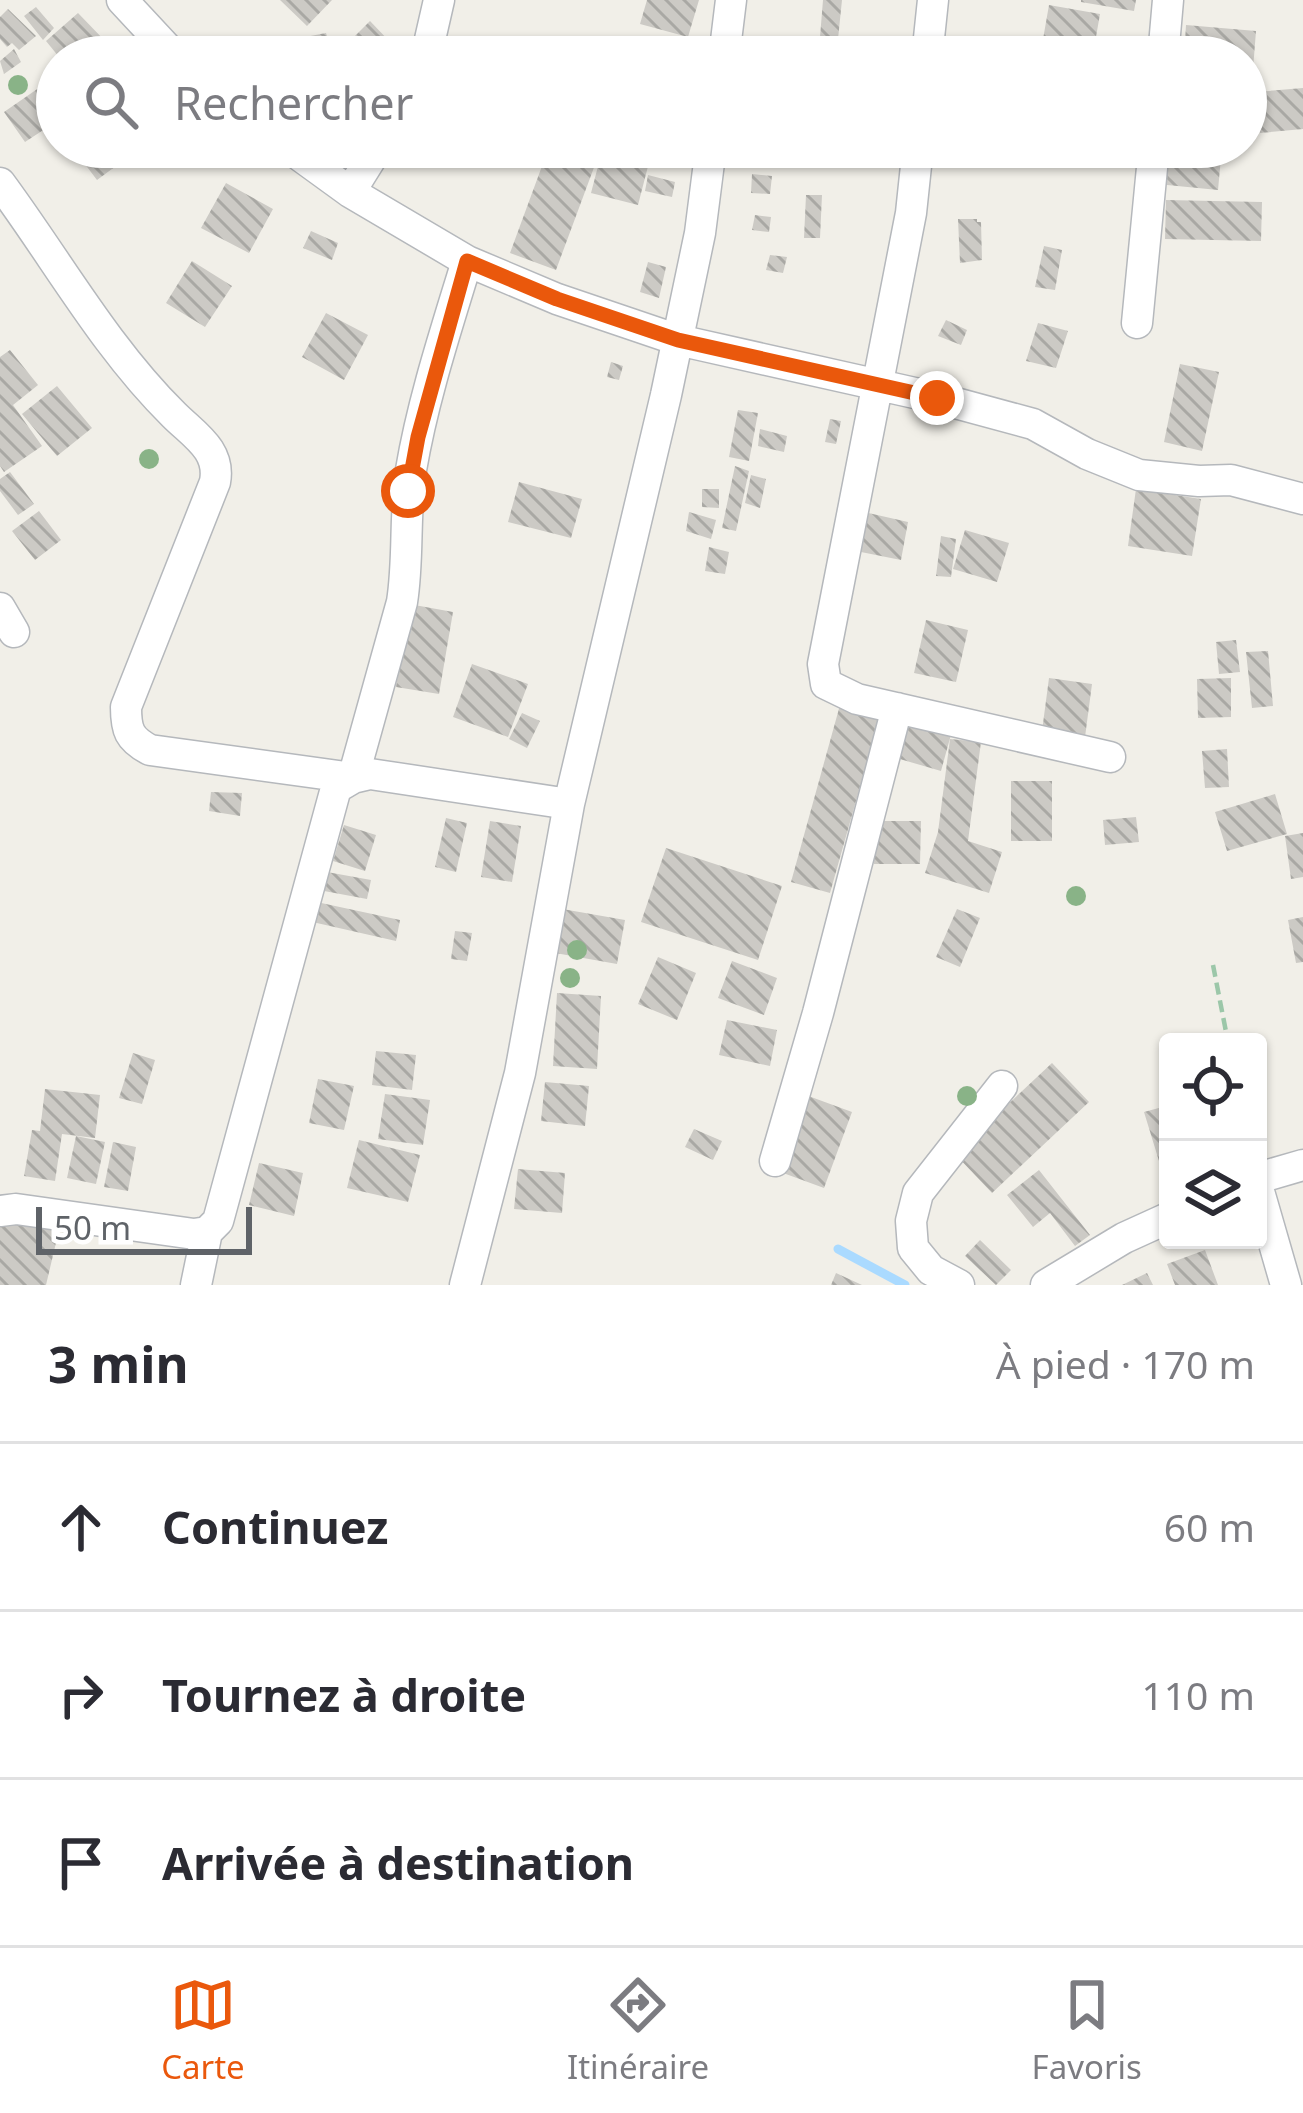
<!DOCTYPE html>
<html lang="fr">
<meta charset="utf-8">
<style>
:root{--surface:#fff;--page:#f2f2f3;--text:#2b2b33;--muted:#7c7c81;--line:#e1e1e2;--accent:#ea580c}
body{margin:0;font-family:"Noto Sans",sans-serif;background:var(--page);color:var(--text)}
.controls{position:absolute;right:36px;bottom:36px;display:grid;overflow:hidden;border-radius:12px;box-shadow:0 3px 9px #0004}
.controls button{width:108px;height:108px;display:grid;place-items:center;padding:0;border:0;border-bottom:3px solid var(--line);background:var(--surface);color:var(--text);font:60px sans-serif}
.scale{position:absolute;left:36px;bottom:30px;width:216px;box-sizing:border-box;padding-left:12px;border:6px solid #5f6368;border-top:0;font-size:33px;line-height:42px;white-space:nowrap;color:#5f6368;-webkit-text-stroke:9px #fff;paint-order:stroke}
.stop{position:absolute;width:36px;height:36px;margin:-27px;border:9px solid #ea580c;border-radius:50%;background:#fff}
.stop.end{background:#ea580c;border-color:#fff;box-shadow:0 3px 12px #0008}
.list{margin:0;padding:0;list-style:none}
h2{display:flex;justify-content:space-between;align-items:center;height:156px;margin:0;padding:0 48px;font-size:51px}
h2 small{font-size:39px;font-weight:400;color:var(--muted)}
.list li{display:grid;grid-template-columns:78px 1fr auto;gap:36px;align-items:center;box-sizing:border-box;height:168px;padding:0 48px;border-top:3px solid var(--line)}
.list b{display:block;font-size:45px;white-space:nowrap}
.list em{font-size:39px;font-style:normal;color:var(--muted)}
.icon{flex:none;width:66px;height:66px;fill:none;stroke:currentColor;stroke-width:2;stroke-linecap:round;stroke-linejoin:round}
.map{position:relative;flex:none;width:1303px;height:1285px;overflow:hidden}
.search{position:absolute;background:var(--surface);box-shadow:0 3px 9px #0004;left:36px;right:36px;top:36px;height:132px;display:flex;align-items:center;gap:30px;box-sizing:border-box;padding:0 42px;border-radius:66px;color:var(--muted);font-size:45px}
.sheet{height:660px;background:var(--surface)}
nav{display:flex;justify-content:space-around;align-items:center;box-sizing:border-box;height:168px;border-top:3px solid var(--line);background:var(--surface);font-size:33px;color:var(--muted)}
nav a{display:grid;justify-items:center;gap:6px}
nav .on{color:var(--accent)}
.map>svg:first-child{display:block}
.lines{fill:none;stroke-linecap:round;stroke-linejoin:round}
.stream{stroke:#aadaff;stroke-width:9}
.building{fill:url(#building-back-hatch)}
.minor-casing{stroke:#b5b8bc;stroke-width:33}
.path{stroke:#9cc7a9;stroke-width:4.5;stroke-dasharray:12 6;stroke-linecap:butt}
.minor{stroke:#fff;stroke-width:30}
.tree{fill:#89b387}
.route{stroke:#ea580c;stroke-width:15}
</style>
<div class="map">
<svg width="1303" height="1285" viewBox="0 0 1303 1285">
<defs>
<pattern id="building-back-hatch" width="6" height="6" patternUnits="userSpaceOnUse" patternTransform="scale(3)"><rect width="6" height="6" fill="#cccac5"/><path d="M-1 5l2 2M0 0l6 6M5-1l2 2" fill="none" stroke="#a9a8a4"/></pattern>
</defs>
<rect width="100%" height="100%" fill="#f1efe8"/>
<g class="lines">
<path class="stream" d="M838,1249L905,1285"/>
</g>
<path class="building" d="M280,0H332L307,26Z
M647,0H699L688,37L640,24Z
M823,0H842L838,39L820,37Z
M1081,0H1136L1134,11L1081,2Z
M1049,5L1100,14L1093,54L1042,45Z
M36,7L54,28L43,40L24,16Z
M8,9L36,36L19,50L12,43L7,47L0,39V17Z
M78,13L107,43L91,57H59L46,41Z
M370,21L391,43L377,57H356L345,46Z
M1186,25L1256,31L1252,82H1246V57H1184Z
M326,33L331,49L302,53L300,38Z
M14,49L21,62L4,74L0,61Z
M46,83L57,98V127L54,123L25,142L4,112Z
M1303,88V129L1260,133L1256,92Z
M72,147H102L116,166L97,180Z
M549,147L596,162L556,270L510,253Z
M603,147L626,153L628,147H653L638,205L591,193Z
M1160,147H1222L1218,190L1157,184Z
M752,174L772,176L770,194L751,193Z
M648,175L675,182L672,197L645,191Z
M226,183L273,209L249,253L201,228Z
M806,195H822L820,238H804Z
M1166,200L1262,202L1261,241L1165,239Z
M755,215L771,217L769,232L752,230Z
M958,219H977V222H981L982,260L960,263Z
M311,231L338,243L332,260L303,248Z
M1044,246L1062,250L1055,290L1035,287Z
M770,255L787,257L783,273L766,270Z
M192,261L232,286L205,327L166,303Z
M648,262L666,267L659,298L640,292Z
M326,313L368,335L344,380L302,357Z
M946,320L967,330L961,345L938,336Z
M1038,323L1068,331L1056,368L1026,361Z
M10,350L38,385L13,405L42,446L4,472L0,466V357Z
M611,362L623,366L619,380L607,377Z
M1180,364L1219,372L1202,451L1164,442Z
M57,386L92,428L57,456L22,414Z
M738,410L758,413L749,461L729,457Z
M830,419L841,421L836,444L825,442Z
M760,429L787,436L784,452L758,446Z
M735,466L749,471L736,531L722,528Z
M10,472L34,504L18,515L0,491V479Z
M751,475L766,479L760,508L745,503Z
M519,482L582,499L571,538L508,522Z
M702,489H719V508L702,507Z
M1136,489L1201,499L1192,556L1128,546Z
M39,511L61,540L35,560L12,531Z
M689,512L716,520L711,539L686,531Z
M864,512L908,522L901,560L856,551Z
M965,530L1009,543L997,582L953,569Z
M941,536L956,539L951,577L936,576Z
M709,547L729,552L725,574L705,571Z
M409,604L453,612L439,694L396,687Z
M926,620L968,630L956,682L914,673Z
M1236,640L1240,672L1219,674L1216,642Z
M1268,651L1273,706L1252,708L1246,652Z
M472,664L528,684L508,737L453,717Z
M1049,678L1092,684L1085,737L1042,731Z
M1231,678V717L1198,718L1197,679Z
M840,705L880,716L830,893L791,882Z
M522,713L540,721L527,748L509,739Z
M898,715L952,731L941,771L886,755Z
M950,739L981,742L968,841L1002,852L989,893L925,873L938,832Z
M1227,749L1229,787L1205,788L1202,751Z
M1011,781H1052V841H1011Z
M211,792L242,793L240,816L209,811Z
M1275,794L1287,834L1227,851L1215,812Z
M1136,817L1139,842L1105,845L1103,820Z
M446,818L467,823L456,872L435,867Z
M490,821L521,826L512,882L481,877Z
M875,821H921L920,864H874Z
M344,825L376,835L365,871L333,861Z
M1303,833V877L1291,879L1285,836Z
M666,848L782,886L758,960L641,922Z
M327,872L371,880L367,899L324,891Z
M312,901L400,920L396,941L308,921Z
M551,907L625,920L617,964L544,951Z
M957,909L980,918L960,967L936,957Z
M1303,917V962L1296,963L1288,920Z
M455,931L472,933L467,961L451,959Z
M658,957L696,973L677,1020L638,1004Z
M732,961L777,978L764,1015L718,998Z
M557,993L601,996L597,1069L553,1066Z
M727,1020L777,1030L770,1066L719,1055Z
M376,1051L416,1055L412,1090L372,1085Z
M133,1053L155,1060L142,1104L119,1098Z
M1052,1063L1089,1102L992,1193L955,1154Z
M318,1079L354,1086L344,1130L309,1123Z
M545,1082L589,1086L585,1126L541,1121Z
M45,1089L100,1095L95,1138L62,1134L55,1181L24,1176L32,1130L40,1131Z
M385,1094L430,1100L423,1145L378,1139Z
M803,1094L852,1112L824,1188L775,1170Z
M1166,1106L1168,1159L1159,1161L1144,1112Z
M694,1129L722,1141L713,1160L685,1147Z
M76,1136L105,1142L96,1184L67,1178Z
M359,1140L420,1155L408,1202L347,1188Z
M113,1142L136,1147L128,1191L104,1187Z
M259,1163L303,1173L294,1216L249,1205Z
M518,1169L565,1173L562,1213L514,1209Z
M1039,1170L1090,1235L1075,1246L1050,1213L1033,1227L1007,1195Z
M0,1215L59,1230L46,1285H0Z
M980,1240L1011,1270L996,1285L965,1256Z
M1205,1250L1218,1285H1175L1167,1264Z
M836,1273L862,1285H831Z
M1147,1273L1153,1285H1122Z"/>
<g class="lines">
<g class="minor-casing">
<path id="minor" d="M122,0L175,57
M426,57L439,0
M724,57L731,0
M927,57L933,0
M1163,57L1168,0
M288,147L350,192L467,261L557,299L678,340L937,398L1033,424L1087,454L1139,475L1199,481L1231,480L1303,499
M918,147L911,213L823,664L826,684L857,699L1110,757
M0,183C57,260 105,347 174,415C194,435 221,450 215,482L126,707C126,730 129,739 150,750L353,778L402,602C409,558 404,514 411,470C423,399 446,330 467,261
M350,192L378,147
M1137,323L1154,147
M0,608L14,632
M775,1161L818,1013L897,708
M1258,1178L1303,1165
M1258,1188L1286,1285
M0,1211L16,1209L194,1234L207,1232
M196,1285L207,1232L218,1221L336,788L353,778L370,774L569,804
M465,1285L520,1073L569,804L666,395L700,233L711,147
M959,1285L931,1270L913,1248L911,1221L918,1193L1002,1086
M1046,1285L1124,1238L1168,1218"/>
</g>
<path class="path" d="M1213,965L1228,1042"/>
<use href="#minor" class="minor"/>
</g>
<g class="tree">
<circle cx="18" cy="85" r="10"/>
<circle cx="149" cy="459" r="10"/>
<circle cx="1076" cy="896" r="10"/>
<circle cx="577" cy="950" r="10"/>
<circle cx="570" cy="978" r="10"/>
<circle cx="967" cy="1096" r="10"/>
</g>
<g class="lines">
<path class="route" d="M408,491L418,437L467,261L557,299L678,340L937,398"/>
</g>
</svg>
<div class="controls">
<button><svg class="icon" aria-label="locate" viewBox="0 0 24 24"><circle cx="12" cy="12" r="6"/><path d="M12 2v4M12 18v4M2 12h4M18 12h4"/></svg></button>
<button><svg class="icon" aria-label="layers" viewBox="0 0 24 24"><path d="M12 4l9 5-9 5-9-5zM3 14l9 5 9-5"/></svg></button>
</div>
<div class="scale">50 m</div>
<div class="stop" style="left:408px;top:491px"></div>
<div class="stop end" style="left:937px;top:398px"></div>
<div class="search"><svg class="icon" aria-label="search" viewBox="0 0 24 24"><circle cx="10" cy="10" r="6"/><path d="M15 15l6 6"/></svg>Rechercher</div>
</div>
<section class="sheet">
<h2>3 min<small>À pied · 170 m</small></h2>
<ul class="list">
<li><svg class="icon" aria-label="ahead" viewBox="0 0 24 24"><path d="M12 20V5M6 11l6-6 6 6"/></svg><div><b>Continuez</b></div><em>60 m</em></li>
<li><svg class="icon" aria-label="right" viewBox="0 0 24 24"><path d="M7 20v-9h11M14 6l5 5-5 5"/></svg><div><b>Tournez à droite</b></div><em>110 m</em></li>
<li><svg class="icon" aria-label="arrive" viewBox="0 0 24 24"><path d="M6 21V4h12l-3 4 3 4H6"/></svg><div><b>Arrivée à destination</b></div></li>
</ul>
</section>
<nav>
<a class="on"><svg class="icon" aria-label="map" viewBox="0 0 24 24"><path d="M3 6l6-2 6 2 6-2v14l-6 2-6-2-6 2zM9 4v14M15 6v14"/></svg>Carte</a>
<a><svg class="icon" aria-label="directions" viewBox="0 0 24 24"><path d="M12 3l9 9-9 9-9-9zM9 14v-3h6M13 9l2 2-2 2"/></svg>Itinéraire</a>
<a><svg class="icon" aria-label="saved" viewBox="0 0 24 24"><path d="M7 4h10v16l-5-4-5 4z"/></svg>Favoris</a>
</nav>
